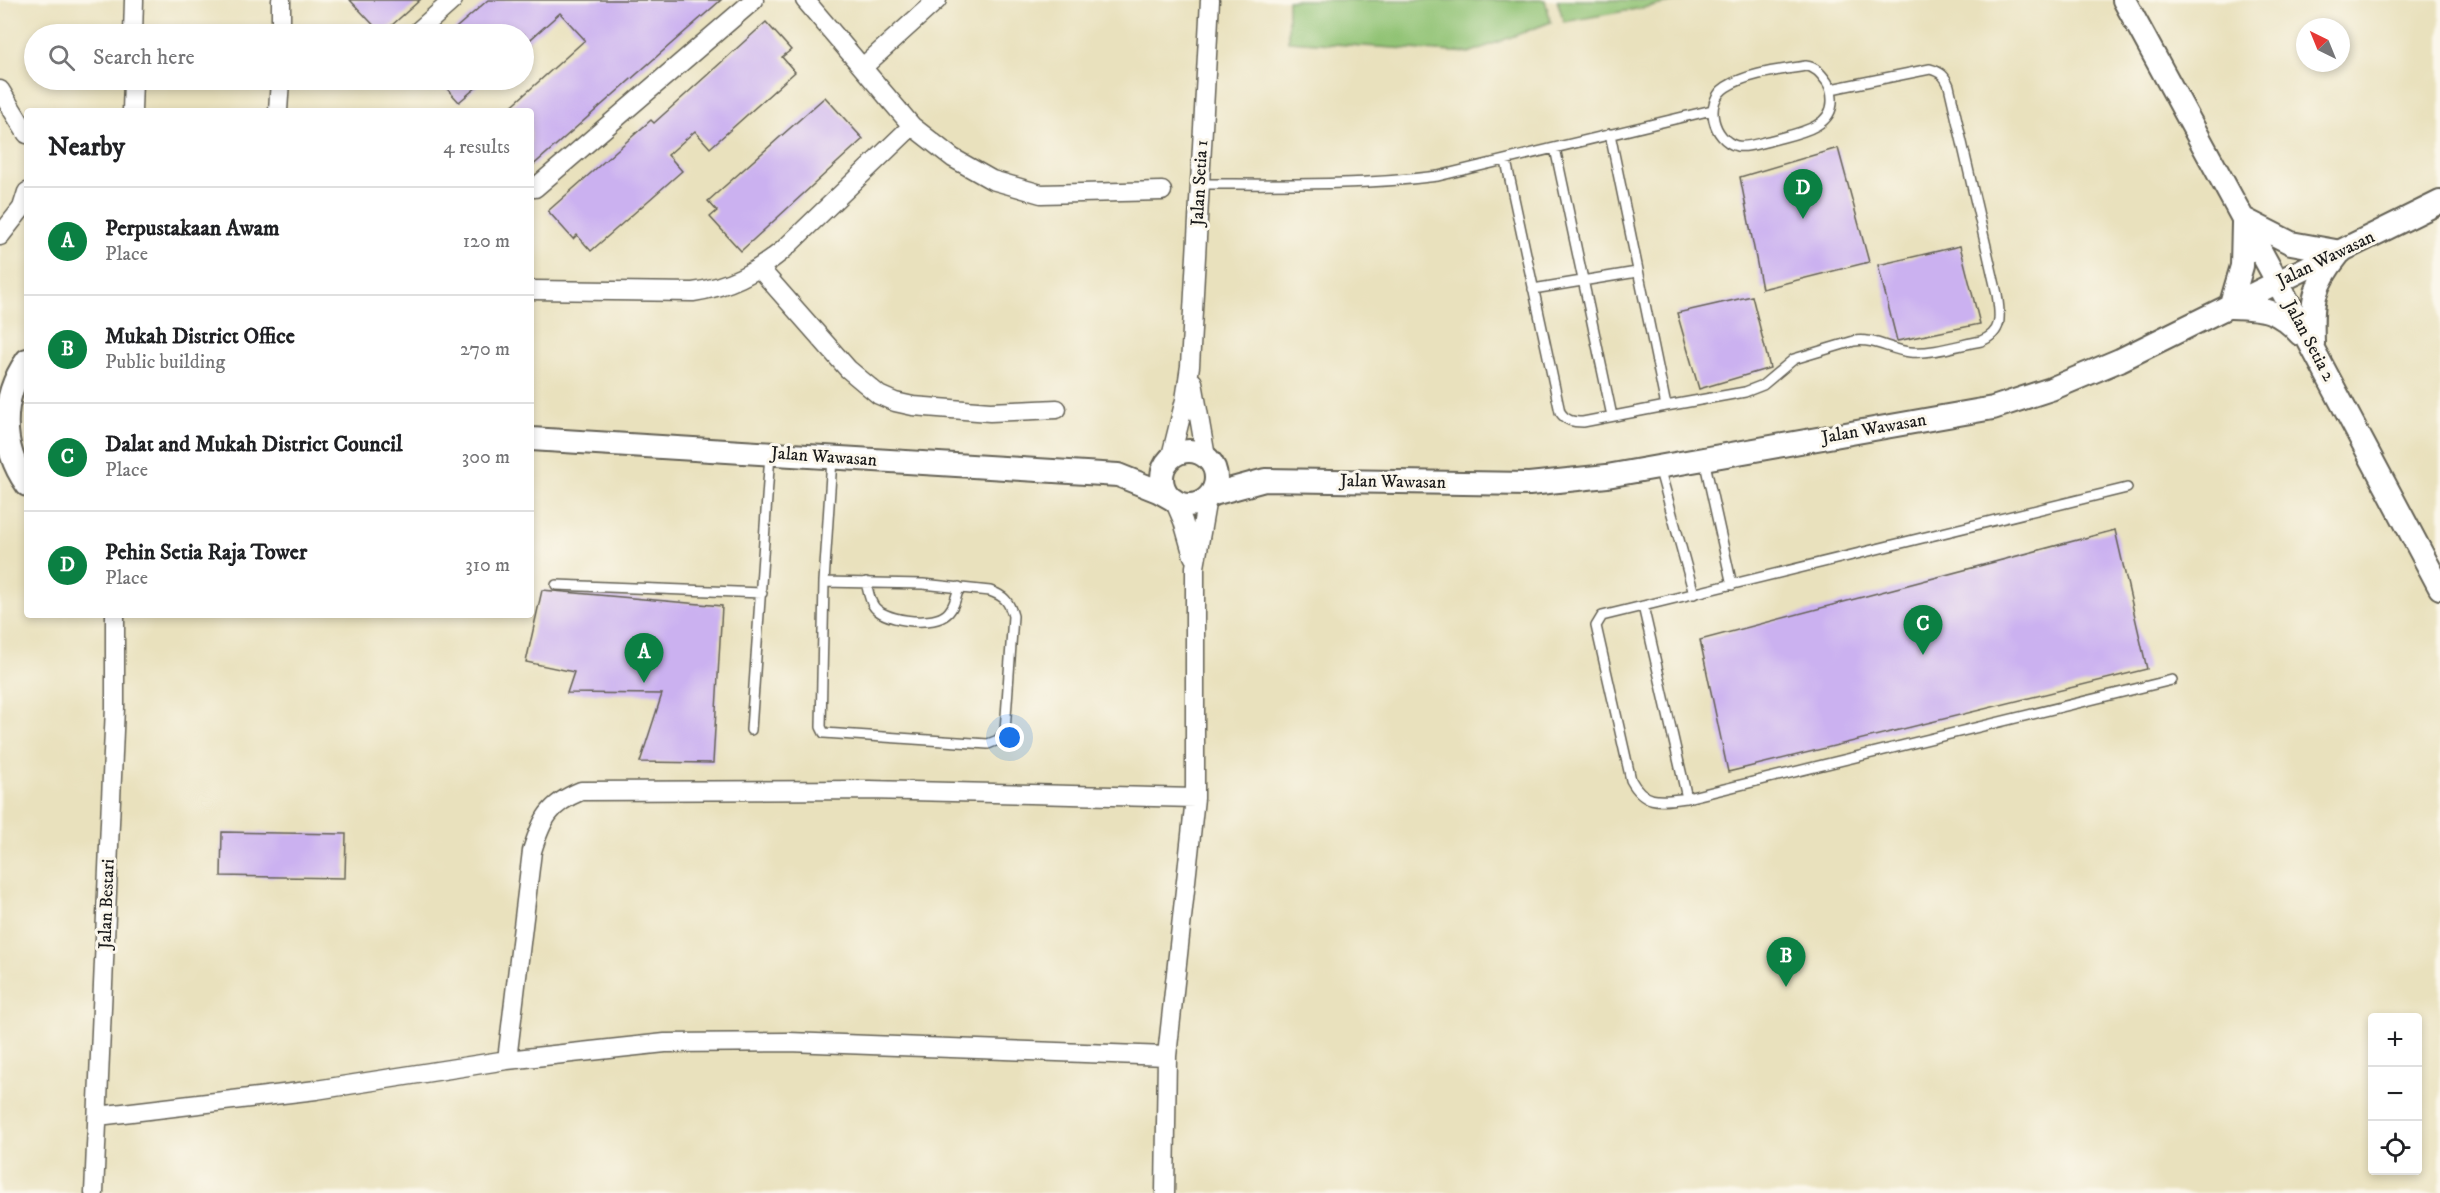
<!DOCTYPE html>
<meta charset="utf-8">
<style>
:root{--surface:#fff;--page:#f2f2f2;--text:#202124;--muted:#757577;--line:#e0e0e0;--accent:#0b8043}
body{margin:0;font-family:"IM FELL DW Pica",serif;background:var(--page);color:var(--text)}
.controls{position:absolute;right:18px;bottom:18px;display:grid;overflow:hidden;border-radius:6px;box-shadow:0 3px 9px #0003}
.controls button{width:54px;height:54px;display:grid;place-items:center;padding:0;border:0;border-bottom:2px solid var(--line);background:var(--surface);color:var(--text);font:30px sans-serif}
.compass{position:absolute;left:2296px;top:18px;width:54px;height:54px;border-radius:50%;background:var(--surface);box-shadow:0 3px 9px #0003;rotate:317deg}
.you{position:absolute;left:1010px;top:738px;width:21px;height:21px;margin:-15px;border:4px solid #fff;border-radius:50%;background:#1a73e8;box-shadow:0 0 0 9px #1a73e833}
.badge{display:grid;place-items:center;width:39px;height:39px;border-radius:50%;background:var(--accent);color:#fff;font-size:20px;font-weight:700}
.pin{position:absolute;translate:-50% -50px;filter:drop-shadow(0 2px 3px #0008)}
.pin::after{content:'';position:absolute;top:32px;width:21px;height:18px;background:inherit;clip-path:polygon(0 0,100% 0,50% 100%)}
.list{margin:0;padding:0;list-style:none}
h2{display:flex;justify-content:space-between;align-items:center;height:78px;margin:0;padding:0 24px;font-size:26px}
h2 small{font-size:20px;font-weight:400;color:var(--muted)}
.list li{display:grid;grid-template-columns:39px 1fr auto;gap:18px;align-items:center;box-sizing:border-box;height:108px;padding:0 24px;border-top:2px solid var(--line)}
.list b{display:block;font-size:22px;white-space:nowrap}
.list p{margin:0;font-size:20px;white-space:nowrap;color:var(--muted)}
.list em{font-size:20px;font-style:normal;color:var(--muted)}
.icon{flex:none;width:33px;height:33px;fill:none;stroke:currentColor;stroke-width:2;stroke-linecap:round;stroke-linejoin:round}
.map{position:relative;flex:none;width:2440px;height:1193px;overflow:hidden}
.search{position:absolute;background:var(--surface);box-shadow:0 3px 9px #0003;left:24px;top:24px;width:510px;height:66px;display:flex;align-items:center;gap:15px;box-sizing:border-box;padding:0 21px;border-radius:33px;color:var(--muted);font-size:22px}
.panel{position:absolute;background:var(--surface);box-shadow:0 3px 9px #0003;left:24px;top:108px;width:510px;height:510px;border-radius:6px}
.map>svg:first-child{display:block}
.green{fill:#91c374;stroke:#567048;stroke-width:1.5}
.building{fill:#cbb1f0}
.lines{fill:none;stroke-linecap:round;stroke-linejoin:round}
.service-casing{stroke:#646154;stroke-width:12}
.minor-casing{stroke:#646154;stroke-width:21}
.tertiary-casing{stroke:#646154;stroke-width:26}
.service{stroke:#fff;stroke-width:9}
.minor{stroke:#fff;stroke-width:18}
.tertiary{stroke:#fff;stroke-width:22}
.labels{text-anchor:middle;dominant-baseline:central;stroke-width:6;stroke-linejoin:round;paint-order:stroke}
.street-label{font-size:18px;fill:#1c1c1c;stroke:#fbf7ec}
</style>
<div class="map">
<svg width="2440" height="1193" viewBox="0 0 2440 1193">
<rect width="100%" height="100%" fill="#fbf7ec"/>
<filter id="ink" filterUnits="userSpaceOnUse"><feTurbulence type="fractalNoise" baseFrequency=".0167" numOctaves="2"/><feDisplacementMap in="SourceGraphic" scale="12" xChannelSelector="R" yChannelSelector="G"/><feConvolveMatrix kernelMatrix="1 2 1 2 8 2 1 2 1" color-interpolation-filters="sRGB"/></filter>
<filter id="wash" filterUnits="userSpaceOnUse"><feTurbulence type="fractalNoise" baseFrequency=".008" numOctaves="4" result="noise"/><feDisplacementMap in="SourceGraphic" scale="24" xChannelSelector="R" yChannelSelector="G"/><feGaussianBlur stdDeviation="1.35" result="paint"/><feColorMatrix in="noise" values="0 0 0 0 0 0 0 0 0 0 0 0 0 0 0 0 0 1.4 0 .05"/><feComposite in="paint" operator="in"/></filter>
<g filter="url(#wash)">
<rect width="100%" height="100%" fill="#e9e1bd"/>
<path class="green" d="M1288,0H1545L1551,22L1469,53L1288,41Z
M1557,0H1687L1564,22Z"/>
<g id="blocks">
<path class="building" d="M350,0H420L382,34Z
M488,0H721L531,167V111H506L585,40L560,13L524,45V34H449Z
M766,22L791,50L782,57L795,72L710,148L695,131L668,155L682,171L591,251L577,235L573,239L548,211L651,120L654,123Z
M439,80H485L459,102Z
M825,97L863,139L741,251L710,217L717,211L708,201Z
M1838,148L1869,262L1762,289L1740,177Z
M1960,246L1980,324L1897,341L1878,265Z
M1752,296L1770,368L1699,389L1677,313Z
M2115,530L2147,669L1728,772L1700,640Z
M542,590L722,606L713,763L640,762L662,694L567,693L574,672L526,662Z
M222,832L346,834L345,878L221,876Z"/>
</g>
</g>
<g filter="url(#ink)">
<use href="#blocks" fill-opacity="0" stroke="#646154" stroke-width="1.5"/>
<g class="lines">
<g class="service-casing">
<path id="service" d="M1806,66C1816,67 1821,74 1827,82C1831,88 1832,92 1832,99C1834,130 1791,134 1769,141C1759,143 1748,148 1737,146C1713,140 1703,102 1726,87C1748,73 1781,70 1806,66Z
M1555,148L1612,416
M1506,161L1560,412C1566,421 1573,422 1583,422L1666,406L1610,134
M1200,184C1279,184 1359,186 1438,176L1712,110
M1533,289L1637,272
M1666,406L1745,392L1763,385L1794,359L1854,341C1874,338 1891,350 1910,352C1933,354 1959,345 1981,341C2004,332 2000,315 1997,294L1949,86C1945,76 1941,72 1930,69L1831,89
M1704,459L1732,585
M1659,467L1694,594
M2127,488L1602,616L1596,626L1631,780C1645,806 1662,801 1687,798L2172,680
M824,582L923,584L990,591C1004,596 1009,601 1013,616L1005,731L998,740L988,744L824,733L821,727L824,582L832,459
M866,582C868,590 869,598 873,605C882,621 929,626 944,616C954,610 956,597 959,587
M556,585L762,593
M1643,606L1687,798
M751,730L770,454"/>
</g>
<g class="minor-casing">
<path id="minor" d="M805,0L912,126L953,158L992,180L1041,194L1162,191
M133,34L134,0
M281,34V0
M415,34L453,0
M863,67L937,0
M0,90L27,134
M132,111L133,80
M278,111L280,80
M535,188L754,0
M0,236L22,208L27,192
M760,269L848,369L879,395L895,402L913,406L990,412L1057,409
M531,290L693,292C728,287 755,273 782,251L912,126
M1193,382L1206,457
M1170,460L1185,400L1190,366L1210,0
M1174,500L1183,521L1193,556
M507,1060L532,851C542,819 549,804 581,791L869,790L1195,798
M98,1116L316,1090L507,1060L665,1043L789,1042L1167,1056
M94,1193L115,707V615
M1165,1193L1167,1056L1195,798V567L1207,498"/>
</g>
<g class="tertiary-casing">
<path id="tertiary" d="M2124,0L2278,283L2440,588
M2244,219L2291,243L2341,252
M2230,307L2242,266L2243,223
M2231,307C2263,308 2278,309 2300,334
M2313,344C2312,303 2311,288 2338,255
M27,360C0,398 0,447 27,485
M531,439L1118,475L1158,491L1174,500
M1162 478a27 27 0 1 1 54 0a27 27 0 1 1-54 0Z
M1210,495L1265,480L1529,484L1607,476L1993,408L2051,389L2120,360L2440,202"/>
</g>
<use href="#service" class="service"/>
<use href="#minor" class="minor"/>
<use href="#tertiary" class="tertiary"/>
</g>
</g>
<g class="labels">
<g class="street-label">
<text transform="translate(1200 183) rotate(-87)">Jalan Setia 1</text>
<text transform="translate(2326 259) rotate(-26)">Jalan Wawasan</text>
<text transform="translate(2309 341) rotate(62)">Jalan Setia 2</text>
<text transform="translate(1874 429) rotate(-10)">Jalan Wawasan</text>
<text transform="translate(824 457) rotate(4)">Jalan Wawasan</text>
<text transform="translate(1393 482) rotate(1)">Jalan Wawasan</text>
<text transform="translate(107 904) rotate(-88)">Jalan Bestari</text>
</g>
</g>
</svg>
<div class="controls">
<button>+</button>
<button>−</button>
<button><svg class="icon" aria-label="locate" viewBox="0 0 24 24"><circle cx="12" cy="12" r="6"/><path d="M12 2v4M12 18v4M2 12h4M18 12h4"/></svg></button>
</div>
<svg class="compass" viewBox="-18 -18 36 36"><path d="M0-13l5 13h-10z" fill="#e53935"/><path d="M0 13l5-13h-10z" fill="#757577"/></svg>
<div class="you"></div>
<div class="pin badge" style="left:644px;top:683px">A</div>
<div class="pin badge" style="left:1786px;top:987px">B</div>
<div class="pin badge" style="left:1923px;top:655px">C</div>
<div class="pin badge" style="left:1803px;top:219px">D</div>
<div class="search"><svg class="icon" aria-label="search" viewBox="0 0 24 24"><circle cx="10" cy="10" r="6"/><path d="M15 15l6 6"/></svg>Search here</div>
<section class="panel">
<h2>Nearby<small>4 results</small></h2>
<ul class="list">
<li><span class="badge">A</span><div><b>Perpustakaan Awam</b><p>Place</p></div><em>120 m</em></li>
<li><span class="badge">B</span><div><b>Mukah District Office</b><p>Public building</p></div><em>270 m</em></li>
<li><span class="badge">C</span><div><b>Dalat and Mukah District Council</b><p>Place</p></div><em>300 m</em></li>
<li><span class="badge">D</span><div><b>Pehin Setia Raja Tower</b><p>Place</p></div><em>310 m</em></li>
</ul>
</section>
</div>
